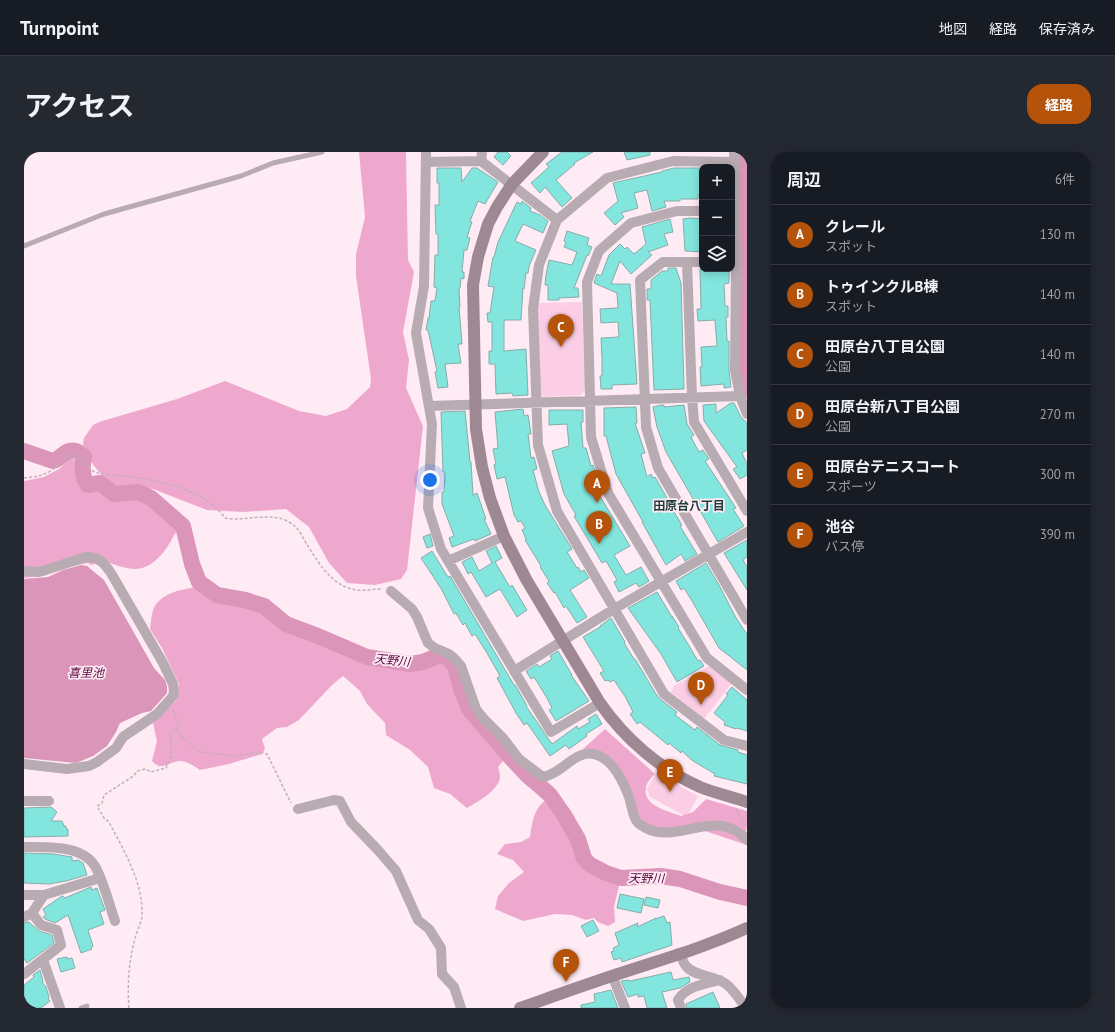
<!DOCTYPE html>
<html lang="ja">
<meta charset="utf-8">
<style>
:root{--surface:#171b24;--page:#242831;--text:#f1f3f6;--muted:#9ea1a6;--line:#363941;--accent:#b45309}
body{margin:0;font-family:"PT Sans","Noto Sans JP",sans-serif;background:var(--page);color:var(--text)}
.controls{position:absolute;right:12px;top:12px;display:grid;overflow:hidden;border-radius:8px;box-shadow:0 2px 10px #0003}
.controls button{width:36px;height:36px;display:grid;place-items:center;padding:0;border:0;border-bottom:1px solid var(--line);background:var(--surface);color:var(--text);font:20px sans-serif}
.you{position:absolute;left:406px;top:328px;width:14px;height:14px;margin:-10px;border:3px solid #fff;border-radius:50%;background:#1a73e8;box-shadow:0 0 0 6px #1a73e833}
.badge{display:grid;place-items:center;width:26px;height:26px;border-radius:50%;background:var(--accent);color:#fff;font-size:13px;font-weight:700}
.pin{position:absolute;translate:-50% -33px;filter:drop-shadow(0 1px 2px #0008)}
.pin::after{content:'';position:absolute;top:21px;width:14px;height:12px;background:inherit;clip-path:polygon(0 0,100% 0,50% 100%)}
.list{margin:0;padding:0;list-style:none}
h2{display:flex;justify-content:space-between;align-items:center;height:52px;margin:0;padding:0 16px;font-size:17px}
h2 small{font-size:13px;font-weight:400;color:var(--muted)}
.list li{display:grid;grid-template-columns:26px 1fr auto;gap:12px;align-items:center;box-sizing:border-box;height:60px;padding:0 16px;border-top:1px solid var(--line)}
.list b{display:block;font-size:15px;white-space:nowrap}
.list p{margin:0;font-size:13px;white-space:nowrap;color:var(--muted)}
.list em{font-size:13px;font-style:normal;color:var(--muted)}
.icon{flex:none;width:22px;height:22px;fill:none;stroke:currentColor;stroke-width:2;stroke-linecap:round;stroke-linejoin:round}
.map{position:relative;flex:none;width:723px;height:856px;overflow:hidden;border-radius:16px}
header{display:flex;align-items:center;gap:24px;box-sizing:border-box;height:56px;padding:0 20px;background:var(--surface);border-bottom:1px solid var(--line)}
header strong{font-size:19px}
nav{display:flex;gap:22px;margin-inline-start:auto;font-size:14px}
.intro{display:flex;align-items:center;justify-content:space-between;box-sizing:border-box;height:96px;padding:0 24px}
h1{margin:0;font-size:28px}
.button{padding:10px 18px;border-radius:16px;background:var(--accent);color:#fff;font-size:14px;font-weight:700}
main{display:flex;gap:24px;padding:0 24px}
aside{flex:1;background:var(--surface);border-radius:16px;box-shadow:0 2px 10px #0003}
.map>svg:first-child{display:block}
.green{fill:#fccee5}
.forest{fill:#efa8cd}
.water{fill:#da95b9}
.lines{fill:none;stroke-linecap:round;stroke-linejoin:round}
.river{stroke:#da95b9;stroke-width:16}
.building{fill:#82e6de;stroke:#86aca8}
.path{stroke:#c2b0b8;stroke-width:1.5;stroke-dasharray:3 2;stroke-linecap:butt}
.lane{stroke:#b9abb2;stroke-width:5}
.street{stroke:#b9abb2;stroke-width:10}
.secondary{stroke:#9e8993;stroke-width:12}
.labels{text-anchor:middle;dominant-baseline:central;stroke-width:3.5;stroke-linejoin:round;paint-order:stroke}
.neighbourhood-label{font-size:12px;font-weight:bold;fill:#1b3d3b;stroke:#ffebf4}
.water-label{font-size:12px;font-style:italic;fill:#58053d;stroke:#ffebf4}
</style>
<header>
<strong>Turnpoint</strong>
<nav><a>地図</a><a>経路</a><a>保存済み</a></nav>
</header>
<div class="intro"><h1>アクセス</h1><a class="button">経路</a></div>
<main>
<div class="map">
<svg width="723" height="856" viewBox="0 0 723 856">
<rect width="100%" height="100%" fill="#ffebf4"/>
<path class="green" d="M558,150L561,238L557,243L519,245L515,242L513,151Z
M685,514L708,531L680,567L647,540L650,534Z
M632,621L674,644L663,665L626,645L623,637Z"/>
<path class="forest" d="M335,0H382L384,108L390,120L379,180L385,208L382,236L399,274L383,418L377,427L351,433L323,431L305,411L285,375L262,357L219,360L183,358L129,337L90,334L84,331L63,305L59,292L60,286L69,273L75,270L153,247L201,229L275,259L302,264L323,257L346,235L347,227L332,124V102L341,65Z
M47,306C59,312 54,314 58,324C59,328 62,332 65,335C79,335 79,341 90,344C97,346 102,343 109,343C127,345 142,360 154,373L153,378C143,397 129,422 103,416C96,415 86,410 79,410C75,410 71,412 67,413L64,411L42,415L23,423L0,426V329L20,325L35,317Z
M172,435L191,445H197L265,468L287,479L317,498L324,504L349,512L374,516H394L412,506L424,509L444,562L451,568L461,583L472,595L479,609L474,615C475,618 476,621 476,624C476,638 453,650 443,656L426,642L410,636L404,615L386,598L362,583L361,571L343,552L336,539L319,524L308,533L275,568L263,575L253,576L238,587L241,597L238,602L205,612L176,618C170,614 163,609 155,609C144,610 138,620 128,609L133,589L129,571L132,566L152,549L155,532L138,496L126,477C127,471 127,464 129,458C136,441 156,438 172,435Z
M581,577L631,622C628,625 623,630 622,635C618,654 644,659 657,664L669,660L682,647L723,659V673L720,692L666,674L651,676H630L616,668L582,604L560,602L559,597Z
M524,647L539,651L550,668L568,711L595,723V734L590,755L591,770L584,774L574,770L570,766L562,768L548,763L531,762L499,769L471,757L474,744L485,731L500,720L489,708L473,702L481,692L497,690L506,685C508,671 510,654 524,647Z"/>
<path class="water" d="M57,413L63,414L80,428L130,516L141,528L143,534V541L127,559L118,561L96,571L92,580L83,594L69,604L52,611L0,606V427L24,425L39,418Z"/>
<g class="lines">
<path class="river" d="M722,0C722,42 722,84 721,125C720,163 717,201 723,238
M0,299L29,309C38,307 40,296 52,299C55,300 57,302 60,305C58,313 58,326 64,333L76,331L90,342L114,340L127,346L159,374L168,412L175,430L193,443L221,448L240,454L262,472L294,484L343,505L386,512L399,510L416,503L424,506L431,514L437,537L445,557L488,607L504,624L516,634L526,643L540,663L554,687L560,706L565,712L582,721L597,726L637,724L656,727L696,740L723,746"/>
</g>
<path class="building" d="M474,0H483L487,4L479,13L470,5Z
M538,0H569L550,11L551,12L532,28L548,46L538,55L521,35L516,41L507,31L525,15L522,12Z
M600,0H626V3L603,8Z
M413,16H437L438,30L448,16H453L474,30L461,52L454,49L446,69L448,70L443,85L446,86L443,98H440L438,120H440V127L437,126L436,136H435L436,155H435L438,192H434L437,211L421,212L424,235L414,236L411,220L413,219L404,178H402L404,166H405L407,149H411L413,136L410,135L411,103H414V82H412L411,53H415V31H413Z
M650,16H678V43H674V47H656V49H640L642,55L628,59L623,38L610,41L614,56L597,61L600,65L591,73L580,61L594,49L589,31L638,20V19Z
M498,49L507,56L506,59L516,63L524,69L519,81L499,72L491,89L512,98L505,114L504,121H502L500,137L499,136L497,168H481L480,170V199L502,197L504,243L489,244L488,241L472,242L471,212H465V199H468V170H464L463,161H466L470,135L464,134L469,105H470L474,90L493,50L497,52Z
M666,66L678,67V100L661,99L659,67Z
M646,67L649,80L640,82L644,93L624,100L628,103L607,122L596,109L587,132H606L613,232L588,233V237H577L576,224H578V206L577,186L595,185L594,170L577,171L576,157L594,156L593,141L570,131L573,122L577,124L585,103L596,92L601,97L603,95L610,102L622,92L618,75Z
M543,79L565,86L563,93L568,95L564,104L563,103L550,136H554L555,145L535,146V148H524V133H521L522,123L525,108L548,113L553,100L540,95L542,90L540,89Z
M644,116H652L657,131L660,237L630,238L626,148H623V137H627V128L638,119H644Z
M676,117H705V131L700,132L701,154H704V165H702L703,189H705V218L707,235L700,236V232L677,234L676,215H678L677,195L693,194L691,168L674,169L673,157H677Z
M707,251H710L717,265L723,271V298L718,301L723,312V323L716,327L709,317L713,315L680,269L679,253L692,252V261Z
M637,253H640V255L660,253L663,272L670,283L667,285L675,300L679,298L685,307L681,309L712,356L709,357L720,374L694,390L642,300L633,275L629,255Z
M612,255L613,271H611L621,301L617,302L623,325L627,322L629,326L631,325L643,346L642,347L658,373L656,374L673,402L661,409L657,402L642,413L618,370H619L592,322L582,284H580V256Z
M499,257L500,264L504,263L507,282H504L507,306L510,305L513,317L509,318L515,340L521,353L548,397L543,400L553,416L554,415L557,420L560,418L565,426L546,438L563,465L553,471L542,454L540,456L531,440L530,441L523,431L525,429L516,415L517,414L501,388L502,387L498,378L501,376L497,369L494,370L490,363L481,325L473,327L470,313L472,312L469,297L474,296L471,260Z
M525,258H559V270H557L559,296H562L567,314L569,313L574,329L568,331L606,394L590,403L602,423L617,415L625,429L615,435L612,431L595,440L590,430L593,428L582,409L578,411L550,364L552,363L540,342L528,299L545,294L543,272L525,273Z
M441,259L446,310H447L449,343L453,341L462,367H460L467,382L451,389L450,387L428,395L425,386L430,384L418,352V340H420L421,320H419L417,260Z
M406,382L409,394L403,396L399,385Z
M723,388V405L719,408L723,415V438L700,401Z
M472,394L478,406L471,410L486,435L488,433L503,458L493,465L476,437L462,445L447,420L444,422L438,410L448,405L455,419L468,411L462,399Z
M408,399L422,422L424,425L426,424L490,533H491L493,536L503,554H502L528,592L553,574L554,577L566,570L564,567L572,562L578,572L562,582L563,584L545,597L542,593L526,604L503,571L500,573L492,561L473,526L476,524L463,501L451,482L448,484L441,471L439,473L432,461L430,462L418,438L397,406Z
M682,411L695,433L711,464L720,478L723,481V518L695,496L668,449L660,436L657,438L652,429Z
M633,440L648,465V464L655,475L654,476L664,492L674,509L676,508L680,514L653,530L637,502L604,456Z
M587,466L601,490L600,491L610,507H611L632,542L636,547L653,560L651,563L671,578L673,575L696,593L714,598V600L723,603V632L690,624L691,622L669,609L658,599L657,601L645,591L644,593L616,570L613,572L606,562L609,560L602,546L590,528L586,530L584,528L581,529L576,521L580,519L559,485L576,475V474Z
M534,499L548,523H547L565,549L532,569L525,558L528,556L523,546L510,525L507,527L502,519L513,512L515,515L528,507L526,504Z
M708,535L723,548V579L713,576L712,577L700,573L701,570L690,561L704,543L702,542Z
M27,655L33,660L27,669H38L40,674H42V677H44V684L0,685V656Z
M0,701L30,702L48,705V709L54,708L59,711L63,723L42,729L25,732L0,731Z
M67,735L68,738L73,736L74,739L81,758L76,760L80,772L64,778L69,794L67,796L68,797L57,801L44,763L31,771L21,767L19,765L22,763L19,757L38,744H39L41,746Z
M596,742L620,747L617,761L593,756Z
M622,745L636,748L634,756L620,753Z
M640,764L643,771L646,770L648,793L598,810L597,806L590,808L587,800L590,799L589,796L595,793L591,781L614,771L613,775L632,766L631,767Z
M569,768L575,779L563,785L557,774Z
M5,770L15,779L28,783L30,791L3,811L0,807V771Z
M43,805V807L48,806L51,816L37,820L33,807Z
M16,818L19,829L18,830L22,835L25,845L24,847L26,849L17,856H0V833L10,825L9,823Z
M647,820L649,828L665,825L666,830L656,836L638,840L643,856H623L620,844L614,845V842L604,845L597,829L605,828L606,829Z
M587,838L594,856H557V853L571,850L570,842Z
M689,840L696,856H663L662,852Z"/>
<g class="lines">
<path class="path" d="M0,326C10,325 19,324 28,318C35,312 39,305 49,303C57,308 63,316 71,320C80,324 92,323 101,324C136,329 179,336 201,366C221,370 246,359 265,370C275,376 277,382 282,391C294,410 308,435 333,438C341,439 349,437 357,437
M149,557L154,572L153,579L168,594L177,600L211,604L235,600L243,602L267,651
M712,658L721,673
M105,856C103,831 105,807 112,783C114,776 118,770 118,762C119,730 99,697 85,670L80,666L73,654L78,651L80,643L108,625L114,619L121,617L127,620L142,616L147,604V581L150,578L153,579"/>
<path class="lane" d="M0,94L80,62L217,24L249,11L298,0
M57,856L63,854"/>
<path class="street" d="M402,0L400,134L392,181L408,272L404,356L417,397L527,580L576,551
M458,0L457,9L533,68
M710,0L712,110L711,218L716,244L723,262
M402,10L457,9
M710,10L649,9L583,26L533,68L515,113L509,157L514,293L533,359L640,542L700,588L723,594
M678,59H653L607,71L575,99L563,130L567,285L584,341L683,506L723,538
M663,110L668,245L670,270L723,359
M678,110H639L616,128L622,275L634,316L723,468
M405,254L716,244
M424,409L480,384
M0,419L15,420L62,405C75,405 80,411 87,421L139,511L149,532L150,539L149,544L133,562L99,585L92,596L73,610L65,614L43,617L0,612
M367,439L388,457L393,465L404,491L411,496L425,502L431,507L437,514L452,557L460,567L479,586L495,607L519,625C538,622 550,598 570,602C588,606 599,629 605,645C608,653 608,665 614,671C616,673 620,675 622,676C653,693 693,654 723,688
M490,519L590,457L723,380
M0,649H25
M274,657L310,648L316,649L327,670L353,697L372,719L394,768L405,777L417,796L418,822L430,835L437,856
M0,695C23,695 62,692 73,718C81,734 85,752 91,769
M0,743H20L76,726
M0,765L8,761L20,743
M657,802C658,806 659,811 662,814C671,825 690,823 702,832C710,838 716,848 722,856
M19,808L36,856
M0,822L37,793L33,778L17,773L8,761
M588,823L601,856
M657,856L654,848C662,834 681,832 696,828"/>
<path class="secondary" d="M519,0L488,32L473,55L464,72L454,105L449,133L452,277L458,315L466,346L480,384L502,427L576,551C601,587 636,617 676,635C691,641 708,645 723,650
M496,856C530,844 563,832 597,821C639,807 682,795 723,776"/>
</g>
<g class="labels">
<g class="neighbourhood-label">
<text x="665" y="353">田原台八丁目</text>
</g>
<g class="water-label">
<text transform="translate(368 508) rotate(6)">天野川</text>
<text x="62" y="520">喜里池</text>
<text transform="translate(622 726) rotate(1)">天野川</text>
</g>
</g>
</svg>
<div class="controls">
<button>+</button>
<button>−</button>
<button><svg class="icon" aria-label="layers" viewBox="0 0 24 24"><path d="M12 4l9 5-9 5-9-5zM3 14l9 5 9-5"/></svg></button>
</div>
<div class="you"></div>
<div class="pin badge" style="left:573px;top:351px">A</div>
<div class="pin badge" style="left:575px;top:392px">B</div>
<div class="pin badge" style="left:537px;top:195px">C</div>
<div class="pin badge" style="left:677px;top:553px">D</div>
<div class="pin badge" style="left:646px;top:640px">E</div>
<div class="pin badge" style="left:542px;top:830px">F</div>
</div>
<aside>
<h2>周辺<small>6件</small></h2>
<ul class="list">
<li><span class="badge">A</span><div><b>クレール</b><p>スポット</p></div><em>130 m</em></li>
<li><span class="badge">B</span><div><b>トゥインクルB棟</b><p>スポット</p></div><em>140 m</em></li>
<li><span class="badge">C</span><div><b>田原台八丁目公園</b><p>公園</p></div><em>140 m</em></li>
<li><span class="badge">D</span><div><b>田原台新八丁目公園</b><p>公園</p></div><em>270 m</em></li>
<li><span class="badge">E</span><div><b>田原台テニスコート</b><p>スポーツ</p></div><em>300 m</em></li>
<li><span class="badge">F</span><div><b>池谷</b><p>バス停</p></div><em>390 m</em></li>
</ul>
</aside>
</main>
